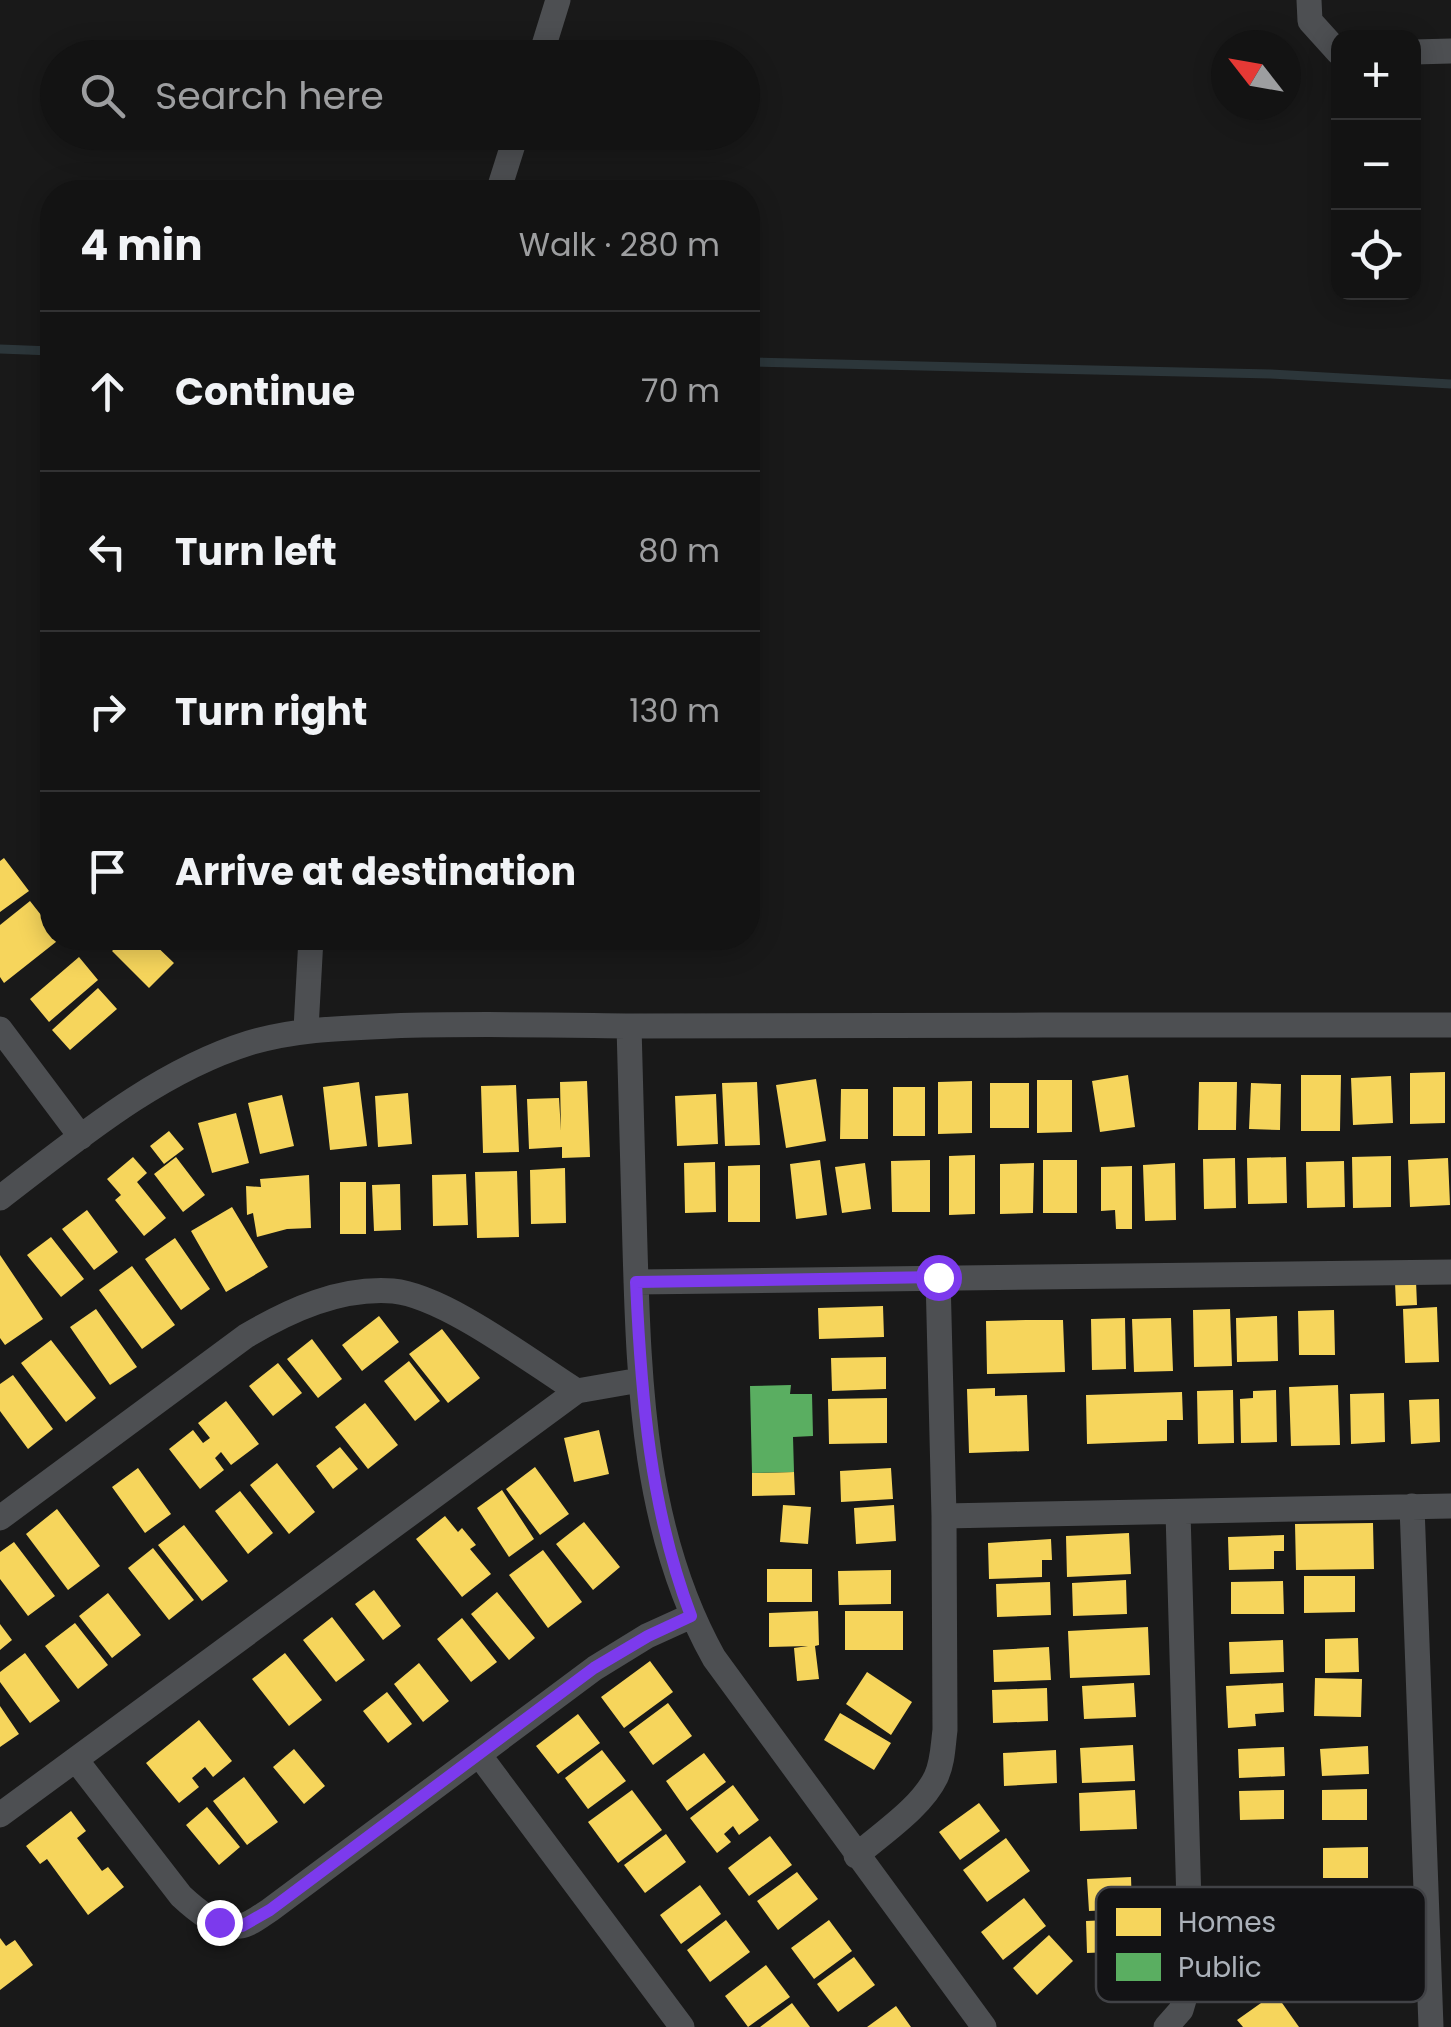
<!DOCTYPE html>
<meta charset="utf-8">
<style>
:root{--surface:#131313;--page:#1c1c1c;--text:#f1f3f6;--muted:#9d9ea0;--line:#323233}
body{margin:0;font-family:Poppins,sans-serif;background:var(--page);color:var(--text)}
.controls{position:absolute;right:30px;top:30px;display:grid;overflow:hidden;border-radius:20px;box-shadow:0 5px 25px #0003}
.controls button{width:90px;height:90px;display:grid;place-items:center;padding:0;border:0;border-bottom:2px solid var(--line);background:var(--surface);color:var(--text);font:50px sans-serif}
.compass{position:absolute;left:1211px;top:30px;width:90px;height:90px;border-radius:50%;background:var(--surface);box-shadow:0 5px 25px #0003;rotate:301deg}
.stop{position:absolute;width:30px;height:30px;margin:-22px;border:8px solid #7c3aed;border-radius:50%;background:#fff}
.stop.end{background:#7c3aed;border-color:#fff;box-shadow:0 2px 10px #0008}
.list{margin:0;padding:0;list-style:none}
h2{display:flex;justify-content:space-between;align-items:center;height:130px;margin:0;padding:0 40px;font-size:42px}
h2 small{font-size:32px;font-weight:400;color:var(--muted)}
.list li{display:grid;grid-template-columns:65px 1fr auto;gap:30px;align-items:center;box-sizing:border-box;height:160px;padding:0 40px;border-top:2px solid var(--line)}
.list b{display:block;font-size:38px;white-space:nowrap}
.list em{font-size:32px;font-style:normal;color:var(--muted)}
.icon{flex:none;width:55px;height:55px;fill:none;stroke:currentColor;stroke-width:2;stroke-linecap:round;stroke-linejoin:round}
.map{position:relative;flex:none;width:1451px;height:2027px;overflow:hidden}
.search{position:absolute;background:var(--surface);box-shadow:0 5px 25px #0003;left:40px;top:40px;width:720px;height:110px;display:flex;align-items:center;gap:25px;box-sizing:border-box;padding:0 35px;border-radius:55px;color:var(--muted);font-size:38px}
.panel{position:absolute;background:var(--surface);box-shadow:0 5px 25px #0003;left:40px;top:180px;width:720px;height:770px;border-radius:40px}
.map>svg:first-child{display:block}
.homes{fill:#f6d55c}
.public{fill:#5aae61}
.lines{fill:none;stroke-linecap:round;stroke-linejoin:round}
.stream{stroke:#2c363a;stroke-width:9}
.minor{stroke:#4d4f52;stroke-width:25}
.route{stroke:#7c3aed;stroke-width:12}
.key{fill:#131315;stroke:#414246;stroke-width:2.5}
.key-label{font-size:28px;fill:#abb1b9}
</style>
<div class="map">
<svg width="1451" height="2027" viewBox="0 0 1451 2027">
<rect width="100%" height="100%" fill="#191919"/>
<path class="homes" d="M4,858L29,891L0,912V861Z
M30,901L52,929V938H61L4,983L0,977V925Z
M125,938H148L174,963L149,988L112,951Z
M79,957L98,980L49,1022L30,999Z
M98,988L117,1009L70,1050L52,1030Z
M1445,1072V1123L1410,1124V1073Z
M1128,1075L1135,1127L1100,1132L1092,1081Z
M1301,1075H1341L1340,1131H1301Z
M1391,1076L1393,1123L1353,1125L1351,1078Z
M816,1079L826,1141L786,1148L776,1085Z
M1037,1080H1072V1132L1037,1133Z
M587,1081L590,1157L562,1158V1147L529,1149L527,1099L559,1098L561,1131L560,1082Z
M972,1081V1133L938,1134V1082Z
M359,1082L367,1146L330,1150L323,1087Z
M757,1082L760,1145L725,1146L722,1083Z
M1199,1082H1237L1236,1130H1198Z
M990,1083H1029V1128H990Z
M1251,1083L1281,1084L1280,1130L1249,1129Z
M516,1085L519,1152L483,1153L481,1086Z
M893,1087H925V1136H893Z
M841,1089H868V1139H840Z
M408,1093L412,1144L378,1147L375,1096Z
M716,1094L718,1144L677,1146L675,1096Z
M282,1095L294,1146L260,1154L248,1103Z
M236,1113L249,1163L212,1173L198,1123Z
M169,1131L184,1149L164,1164L150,1146Z
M975,1155V1214L949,1215V1156Z
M1391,1156V1207L1353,1208L1352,1157Z
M133,1157L147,1173L137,1182L166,1218L144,1236L115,1200L121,1195L107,1179Z
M176,1157L205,1195L183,1212L154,1174Z
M1286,1157L1287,1203L1248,1204L1247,1158Z
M1235,1158L1236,1208L1204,1209L1203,1159Z
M1448,1158L1450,1205L1410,1207L1408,1160Z
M820,1160L827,1215L796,1219L790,1164Z
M930,1160V1212H892L891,1161Z
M1043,1160H1077V1213H1043Z
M1344,1161L1345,1207L1307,1208L1306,1162Z
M715,1162L716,1212L685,1213L684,1163Z
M865,1163L871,1209L842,1213L835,1167Z
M1034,1163L1033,1213L1000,1214V1164Z
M1175,1163L1176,1220L1145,1221L1143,1165Z
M760,1165V1222H728V1166Z
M1132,1166V1229H1116L1115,1210L1101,1211V1167Z
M565,1168L566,1223L531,1224L530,1170Z
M517,1171L519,1237L477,1238L475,1172Z
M466,1174L468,1225L433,1226L432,1175Z
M309,1175L311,1228L287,1229L257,1237L253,1213L247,1215L246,1186L261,1187L260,1179Z
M340,1182H366V1234H340Z
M400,1184L401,1230L374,1231L372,1185Z
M232,1207L268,1267L226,1292L191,1231Z
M87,1210L118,1252L94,1270L62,1229Z
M51,1237L84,1279L61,1297L27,1255Z
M175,1238L210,1289L181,1310L145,1259Z
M0,1255L43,1319L5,1345L0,1338Z
M132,1266L175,1325L142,1349L99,1290Z
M1416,1281L1417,1305L1396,1306L1395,1282Z
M883,1306L884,1337L819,1339L818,1308Z
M1437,1307L1439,1362L1405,1363L1403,1309Z
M96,1309L137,1367L110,1385L70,1327Z
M1230,1309L1232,1366L1194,1367L1193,1310Z
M1334,1310L1335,1355H1299L1298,1311Z
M379,1316L399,1342L362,1371L342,1345Z
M1277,1316L1278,1361L1237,1362L1236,1318Z
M1125,1318L1126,1369L1092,1370L1091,1319Z
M1171,1318L1173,1371L1134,1372L1132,1319Z
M1026,1320H1063L1065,1372L987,1374L986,1321Z
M442,1329L480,1378L448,1403L409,1354Z
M312,1339L342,1379L318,1398L287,1359Z
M51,1340L96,1398L66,1422L21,1363Z
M886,1357V1389L832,1391L831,1358Z
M409,1361L440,1401L415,1421L384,1381Z
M278,1363L302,1393L273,1416L249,1386Z
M13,1375L53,1429L28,1449L0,1411V1384Z
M1338,1385L1340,1445L1291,1446L1289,1387Z
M995,1388V1396L1027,1395L1029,1451L969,1453L967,1389Z
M1233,1390L1234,1443L1198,1444L1197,1391Z
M1276,1390L1277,1442L1241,1443L1240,1399L1253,1398V1391Z
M1182,1392L1183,1420H1167V1441L1087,1444L1086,1395Z
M1384,1393L1385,1442L1351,1444L1350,1394Z
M887,1398V1443L829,1444L828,1399Z
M1439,1399L1440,1442L1411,1444L1409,1400Z
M226,1401L259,1444L231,1465L221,1452L215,1458L224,1470L200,1489L169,1449L193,1430L203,1443L210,1438L198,1423Z
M365,1403L398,1445L368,1469L335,1427Z
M599,1430L609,1474L574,1482L564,1438Z
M340,1447L358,1469L333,1489L316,1466Z
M277,1463L315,1512L289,1534L250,1485Z
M535,1467L569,1514L540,1535L506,1489Z
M138,1468L171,1514L145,1533L112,1487Z
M891,1468L893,1499L841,1502L840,1471Z
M794,1472L795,1495L752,1496V1473Z
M502,1490L534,1539L509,1557L477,1508Z
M240,1491L273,1533L248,1554L215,1511Z
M783,1505L811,1507L808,1544L780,1542Z
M894,1505L896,1541L856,1544L854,1508Z
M57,1509L100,1566L68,1590L26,1534Z
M445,1516L458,1532L462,1528L476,1545L470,1549L491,1574L462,1597L416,1539Z
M584,1522L620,1567L593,1590L556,1544Z
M1373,1523L1374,1569L1296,1570L1295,1524Z
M184,1525L228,1581L202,1601L158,1545Z
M1129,1533L1131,1574L1067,1577L1066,1536Z
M1284,1535V1551H1274V1569L1229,1570L1228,1537Z
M1051,1539L1052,1560H1042V1577L989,1579L988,1543Z
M14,1542L55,1596L28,1616L0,1579V1552Z
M153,1548L194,1600L169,1620L128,1568Z
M543,1550L582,1602L548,1628L509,1575Z
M767,1569H812V1602H767Z
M891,1570V1604L839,1605L838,1571Z
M1304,1576H1355V1612L1304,1613Z
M1126,1580L1127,1614L1073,1616L1072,1583Z
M1283,1581L1284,1614H1231V1582Z
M1050,1582L1051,1615L997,1617L996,1584Z
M374,1590L401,1626L383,1640L355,1604Z
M497,1592L535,1638L509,1660L471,1614Z
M108,1593L141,1635L112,1658L79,1616Z
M818,1611L819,1645L815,1646L819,1679L797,1681L794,1648L808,1646L769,1647V1613Z
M845,1611H903V1650H845Z
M332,1617L365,1660L336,1682L303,1640Z
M462,1618L497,1662L471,1682L437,1639Z
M75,1623L108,1665L78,1689L45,1646Z
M0,1624L12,1640L0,1650Z
M1148,1627L1150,1675L1070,1678L1068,1631Z
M1358,1638L1359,1672L1325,1673V1639Z
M1283,1640L1284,1672L1230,1674L1229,1642Z
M1049,1647L1051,1680L994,1682L993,1650Z
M25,1653L60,1701L30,1723L0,1682V1672Z
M285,1653L322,1700L289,1726L252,1679Z
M650,1661L673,1692L624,1728L601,1697Z
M419,1663L449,1701L423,1722L394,1684Z
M867,1672L912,1702L891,1735L846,1704Z
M1315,1678L1362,1679L1361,1717L1314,1716Z
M1134,1683L1136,1717L1084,1719L1082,1686Z
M1283,1683L1284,1712L1255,1714L1256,1726L1228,1728L1226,1686Z
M1047,1688L1048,1721L993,1723L992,1690Z
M387,1692L412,1724L388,1743L363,1711Z
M668,1703L692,1736L653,1765L629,1732Z
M0,1706L19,1734L0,1747Z
M840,1713L891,1743L874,1770L824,1740Z
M578,1714L600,1743L558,1774L536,1746Z
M199,1720L232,1761L213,1777L205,1767L192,1778L199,1787L179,1803L146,1763Z
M1133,1745L1135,1781L1082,1783L1080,1748Z
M1368,1746L1369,1774L1322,1776L1320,1749Z
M1284,1747L1285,1776L1239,1778L1238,1749Z
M294,1749L325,1786L304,1804L273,1767Z
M602,1750L626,1781L588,1809L565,1778Z
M1056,1750L1057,1783L1004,1786L1003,1753Z
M704,1753L726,1782L687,1811L666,1781Z
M244,1777L278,1822L247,1845L213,1801Z
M733,1785L759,1820L739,1835L733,1826L724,1834L731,1842L717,1853L690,1818Z
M1367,1789V1820H1322V1790Z
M632,1790L662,1830L618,1863L588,1822Z
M1135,1790L1137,1829L1080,1831L1079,1793Z
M1284,1790V1819L1240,1820L1239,1791Z
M979,1803L1000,1831L960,1860L939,1832Z
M207,1807L240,1847L219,1865L186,1825Z
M71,1811L86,1831L77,1838L102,1871L108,1867L124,1887L88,1915L47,1859L40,1864L26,1846Z
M666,1834L686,1862L645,1893L624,1865Z
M770,1836L792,1865L749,1896L728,1868Z
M1006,1838L1030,1871L987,1902L963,1870Z
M1368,1847V1878H1323V1848Z
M797,1872L818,1899L778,1930L757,1901Z
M1131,1877L1132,1909L1089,1911L1087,1879Z
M700,1885L721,1914L681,1944L660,1915Z
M1024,1898L1046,1926L1003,1960L981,1932Z
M1131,1919L1132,1951L1087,1953L1086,1921Z
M726,1920L750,1952L710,1982L687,1950Z
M829,1920L852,1951L814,1979L791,1948Z
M1049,1935L1073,1961L1037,1995L1013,1968Z
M0,1938L6,1946L15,1940L33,1965L0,1990Z
M854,1957L875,1985L838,2012L817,1984Z
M766,1965L790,1997L748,2027L725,1996Z
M1275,1993L1299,2027H1243L1237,2020Z
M792,2003L810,2027H760Z
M896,2006L911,2027H867Z"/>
<path class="public" d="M791,1385L790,1394H812L813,1436L793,1437L794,1472L752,1473L750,1386Z"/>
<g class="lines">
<path class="stream" d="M0,349L52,351
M748,362L1271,374L1451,384"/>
<path class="minor" d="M1309,0L1310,21L1338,52
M1414,52L1451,51
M540,58L558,0
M498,192L517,132
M629,1026C631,1100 633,1174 635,1248C639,1388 644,1533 714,1658L984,2027
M0,1029L81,1137
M306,1029L311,938
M0,1198C76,1140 156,1072 249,1043C296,1029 343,1028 391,1026C472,1023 553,1025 633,1026C906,1026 1178,1024 1451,1025
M636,1282L1451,1272
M1412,1506L1431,2027
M944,1516L1451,1506
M0,1518L246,1336C290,1310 340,1287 393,1291C445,1296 531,1362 577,1391
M480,1756L682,2027
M76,1760L181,1896C196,1910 217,1928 240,1926C250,1925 262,1915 270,1910L595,1668L647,1636L691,1616
M0,1815L577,1391L640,1380
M856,1856C882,1833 921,1808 936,1777C943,1762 943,1745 945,1730L944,1516L938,1277
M1166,2027L1181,2010L1191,1976L1178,1512"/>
</g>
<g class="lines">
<path class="route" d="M219,1922L242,1926L270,1910L594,1668L648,1636L691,1616C650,1508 641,1396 636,1282L938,1277"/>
</g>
<rect x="1096" y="1887" width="330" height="115" rx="15" class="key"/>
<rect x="1116" y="1908" width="45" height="28" fill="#f6d55c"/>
<rect x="1116" y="1953" width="45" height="28" fill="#5aae61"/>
<g class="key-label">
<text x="1178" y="1932">Homes</text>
<text x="1178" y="1977">Public</text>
</g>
</svg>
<div class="controls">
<button>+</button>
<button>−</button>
<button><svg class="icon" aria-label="locate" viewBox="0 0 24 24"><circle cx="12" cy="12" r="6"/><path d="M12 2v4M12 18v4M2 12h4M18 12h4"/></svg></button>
</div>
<svg class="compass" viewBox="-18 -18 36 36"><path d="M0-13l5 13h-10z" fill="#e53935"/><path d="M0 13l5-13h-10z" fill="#9d9ea0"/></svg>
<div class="stop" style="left:938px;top:1277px"></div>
<div class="stop end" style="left:219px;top:1922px"></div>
<div class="search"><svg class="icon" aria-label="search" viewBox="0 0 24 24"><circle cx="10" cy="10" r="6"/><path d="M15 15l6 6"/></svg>Search here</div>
<section class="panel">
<h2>4 min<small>Walk · 280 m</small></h2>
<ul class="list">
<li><svg class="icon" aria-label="ahead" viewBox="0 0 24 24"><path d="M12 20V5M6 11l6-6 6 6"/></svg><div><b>Continue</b></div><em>70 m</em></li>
<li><svg class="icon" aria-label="left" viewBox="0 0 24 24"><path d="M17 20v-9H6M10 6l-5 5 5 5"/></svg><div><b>Turn left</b></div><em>80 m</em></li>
<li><svg class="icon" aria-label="right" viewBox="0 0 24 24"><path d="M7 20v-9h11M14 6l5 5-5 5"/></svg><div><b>Turn right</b></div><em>130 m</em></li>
<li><svg class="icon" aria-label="arrive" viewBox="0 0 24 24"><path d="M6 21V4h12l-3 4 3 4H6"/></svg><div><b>Arrive at destination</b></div></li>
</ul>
</section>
</div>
